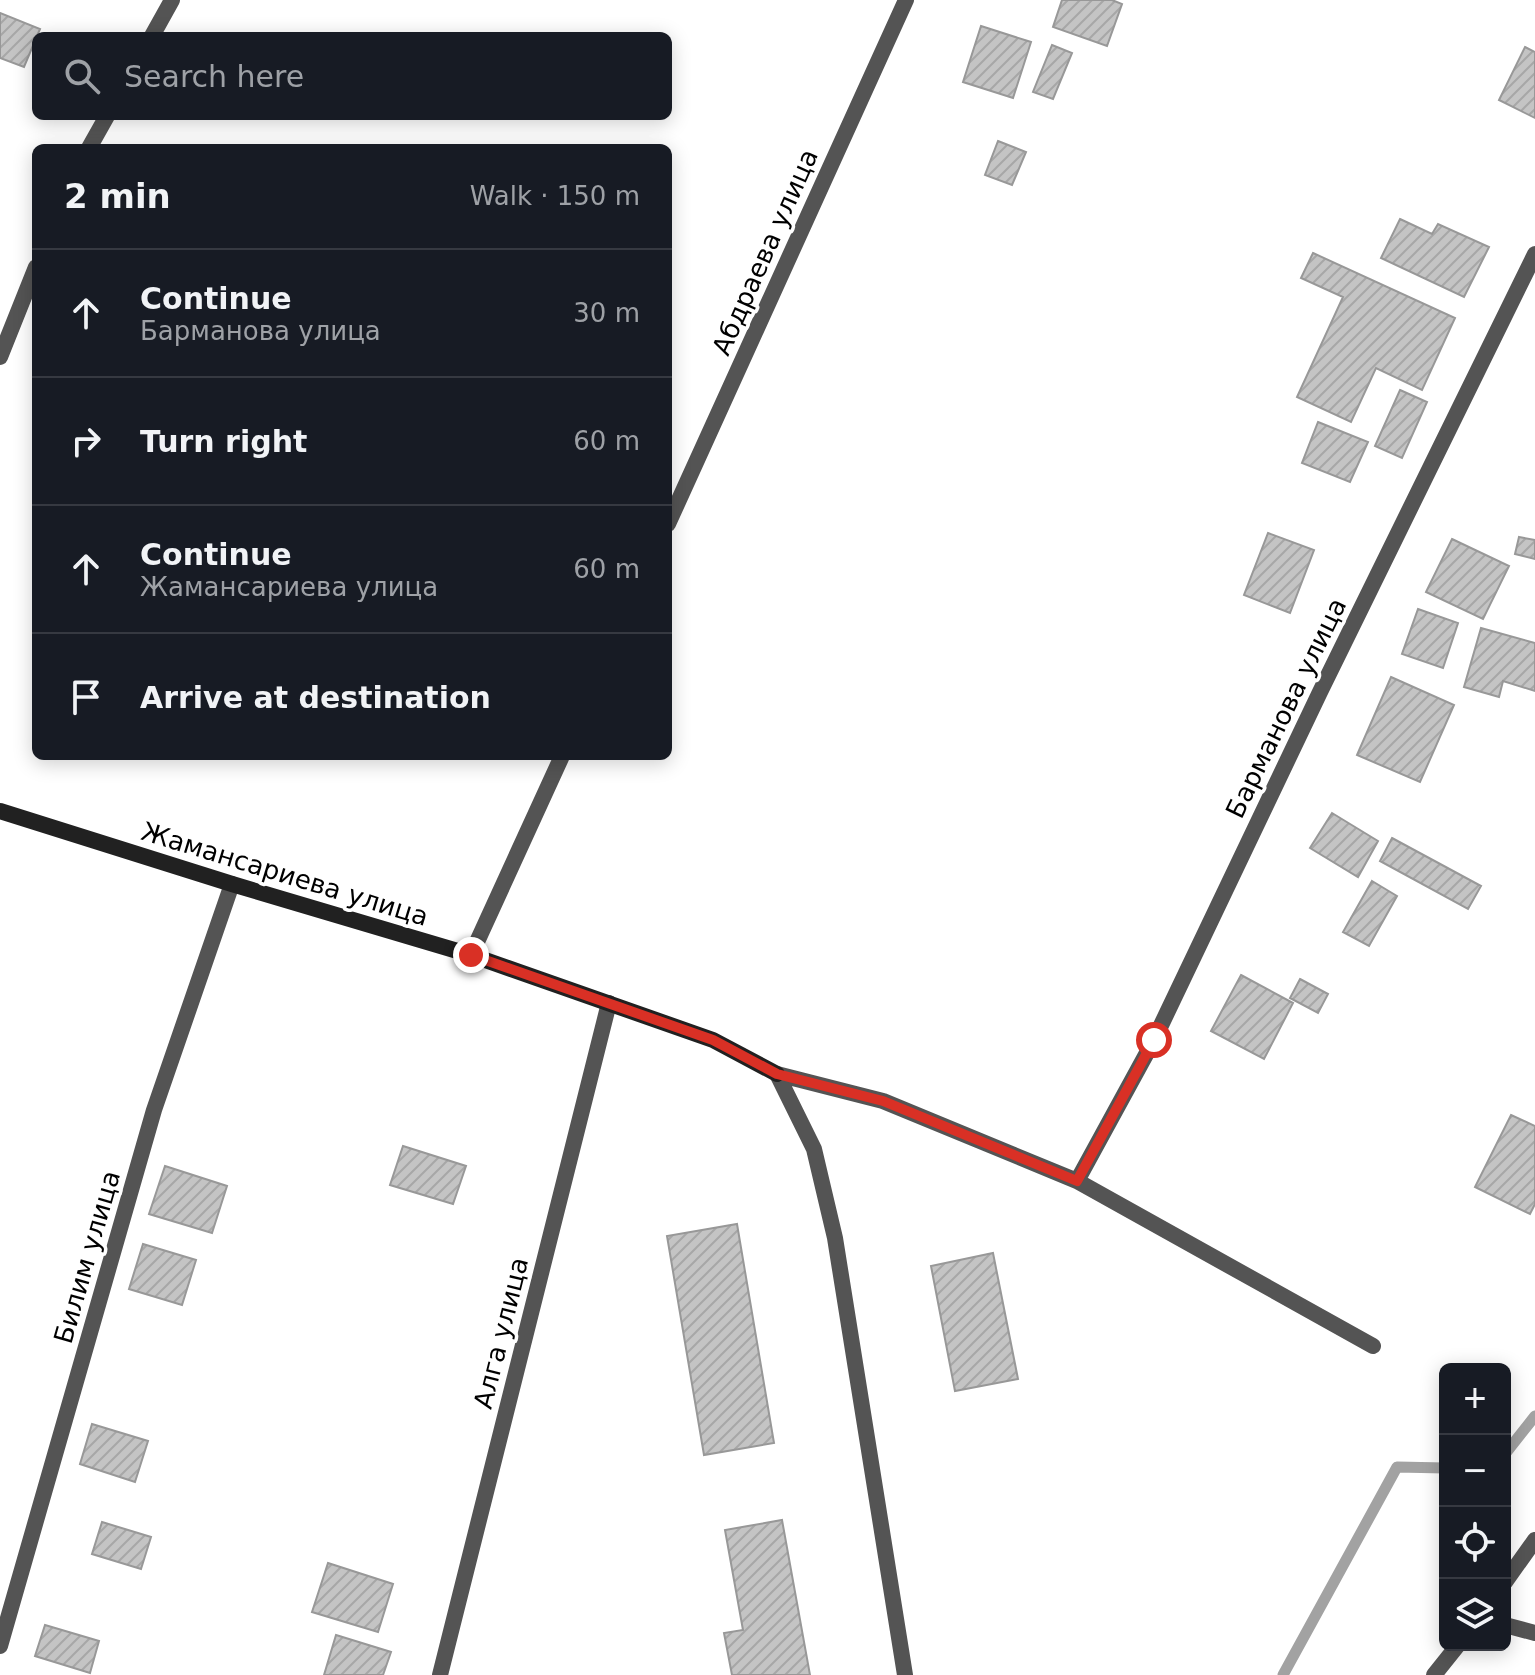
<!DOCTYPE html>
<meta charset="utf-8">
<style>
:root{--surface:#171b24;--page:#242831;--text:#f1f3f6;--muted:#9ea1a6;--line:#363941}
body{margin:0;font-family:"DejaVu Sans",sans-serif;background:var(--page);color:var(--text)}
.controls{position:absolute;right:24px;bottom:24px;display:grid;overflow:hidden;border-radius:12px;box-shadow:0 4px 20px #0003}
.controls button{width:72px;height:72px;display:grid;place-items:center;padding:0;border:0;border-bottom:2px solid var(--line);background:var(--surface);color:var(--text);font:40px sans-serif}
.stop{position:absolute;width:24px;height:24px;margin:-18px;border:6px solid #d93025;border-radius:50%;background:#fff}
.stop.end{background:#d93025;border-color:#fff;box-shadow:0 2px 8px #0008}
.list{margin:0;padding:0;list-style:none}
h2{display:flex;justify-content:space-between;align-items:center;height:104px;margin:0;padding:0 32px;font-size:34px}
h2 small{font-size:26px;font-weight:400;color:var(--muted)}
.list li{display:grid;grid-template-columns:52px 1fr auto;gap:24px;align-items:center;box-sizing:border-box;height:128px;padding:0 32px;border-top:2px solid var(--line)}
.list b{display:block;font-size:30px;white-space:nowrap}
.list p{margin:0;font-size:26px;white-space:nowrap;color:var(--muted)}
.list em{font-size:26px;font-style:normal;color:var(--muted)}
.icon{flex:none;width:44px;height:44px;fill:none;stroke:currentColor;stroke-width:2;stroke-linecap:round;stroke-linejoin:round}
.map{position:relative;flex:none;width:1535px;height:1675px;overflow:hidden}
.search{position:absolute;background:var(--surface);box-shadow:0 4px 20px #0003;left:32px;top:32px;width:640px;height:88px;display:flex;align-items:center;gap:20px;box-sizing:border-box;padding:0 28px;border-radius:12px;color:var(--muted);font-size:30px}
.panel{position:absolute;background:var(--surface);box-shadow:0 4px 20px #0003;left:32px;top:144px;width:640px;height:616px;border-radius:12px}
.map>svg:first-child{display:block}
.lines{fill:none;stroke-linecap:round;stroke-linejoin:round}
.stream{stroke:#a2a2a2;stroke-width:11}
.building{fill:url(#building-hatch);stroke:#989898;stroke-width:2}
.street{stroke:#545454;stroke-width:16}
.secondary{stroke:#212121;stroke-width:16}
.route{stroke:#d93025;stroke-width:10}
.labels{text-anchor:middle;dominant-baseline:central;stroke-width:7;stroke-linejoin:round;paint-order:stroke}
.street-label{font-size:26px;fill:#000;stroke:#fff}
</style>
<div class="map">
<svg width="1535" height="1675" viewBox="0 0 1535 1675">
<defs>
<pattern id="building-hatch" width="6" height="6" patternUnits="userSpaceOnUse" patternTransform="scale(2)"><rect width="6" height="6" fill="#c4c4c4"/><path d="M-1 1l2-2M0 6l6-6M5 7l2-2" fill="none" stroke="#a7a7a7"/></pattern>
</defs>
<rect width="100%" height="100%" fill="#fff"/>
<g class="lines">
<path class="stream" d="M1505,1454L1535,1416
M1283,1675L1397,1467L1445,1468"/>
</g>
<path class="building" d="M1062,0H1112L1122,4L1107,46L1053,27Z
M0,13L40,29L24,67L0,58Z
M981,26L1031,42L1013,98L963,82Z
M1052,45L1072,53L1053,99L1033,92Z
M1525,47L1535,52V118L1499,100Z
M998,141L1026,152L1012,185L985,175Z
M1400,219L1432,234L1438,224L1489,247L1464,297L1381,258Z
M1313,253L1455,318L1422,390L1376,368L1351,422L1297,397L1343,297L1301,278Z
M1400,390L1427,402L1402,458L1375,446Z
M1318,422L1368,442L1350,482L1302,463Z
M1268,533L1314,550L1290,613L1244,595Z
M1519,537L1535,540V559L1515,554Z
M1452,539L1509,566L1483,619L1426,592Z
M1418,609L1458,623L1443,668L1402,654Z
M1481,628L1535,643V691L1503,681L1499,697L1464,687Z
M1391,677L1454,705L1420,782L1357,755Z
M1332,813L1378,841L1358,877L1310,848Z
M1392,838L1481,886L1468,909L1380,861Z
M1372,881L1397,896L1369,946L1343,932Z
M1241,975L1293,1003L1264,1059L1211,1031Z
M1300,979L1328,994L1318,1013L1290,998Z
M1511,1115L1535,1126V1204L1530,1214L1475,1187Z
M403,1146L466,1166L453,1204L390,1185Z
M165,1166L227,1186L212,1233L149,1214Z
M737,1224L774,1443L704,1455L667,1236Z
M143,1244L196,1260L182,1305L129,1289Z
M993,1253L1018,1379L955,1391L931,1266Z
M92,1424L148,1441L135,1482L80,1464Z
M782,1520L810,1675H732L724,1633L743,1630L725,1530Z
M102,1522L151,1537L141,1569L92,1554Z
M328,1563L393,1584L378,1632L312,1612Z
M45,1625L99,1641L90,1673L35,1656Z
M336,1635L391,1652L383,1675H324Z"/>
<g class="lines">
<path class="street" d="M152,36L172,0
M89,148L107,116
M0,357L36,267
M668,524L906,0
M471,955L562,756
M777,1074L883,1101L1077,1181L1373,1346
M777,1074L814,1149L835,1238L905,1675
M1077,1181L1154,1040L1320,692L1535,254
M1505,1582L1535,1540
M1505,1625L1535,1633
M0,1646L154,1110L232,884
M440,1675L609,1003
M1434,1675L1458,1645"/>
<path class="secondary" d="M0,811L232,884L471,955L713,1040L777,1074"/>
</g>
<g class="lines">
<path class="route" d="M471,955L713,1040L777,1074L883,1101L1077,1181L1154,1040"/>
</g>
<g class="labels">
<g class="street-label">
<text transform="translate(765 252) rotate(-66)">Абдраева улица</text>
<text transform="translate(1286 708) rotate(-64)">Барманова улица</text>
<text transform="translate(285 874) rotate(17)">Жамансариева улица</text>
<text transform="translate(87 1257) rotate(-74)">Билим улица</text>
<text transform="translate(501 1333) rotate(-76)">Алга улица</text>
</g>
</g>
</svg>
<div class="controls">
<button>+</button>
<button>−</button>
<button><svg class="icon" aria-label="locate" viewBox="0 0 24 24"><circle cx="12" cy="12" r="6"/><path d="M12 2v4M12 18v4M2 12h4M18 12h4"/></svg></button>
<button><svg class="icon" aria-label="layers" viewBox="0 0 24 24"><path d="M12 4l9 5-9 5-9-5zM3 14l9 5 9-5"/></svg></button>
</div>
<div class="stop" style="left:1154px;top:1040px"></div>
<div class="stop end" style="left:471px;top:955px"></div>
<div class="search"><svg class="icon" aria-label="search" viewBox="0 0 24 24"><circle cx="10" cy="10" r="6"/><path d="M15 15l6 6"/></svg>Search here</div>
<section class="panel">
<h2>2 min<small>Walk · 150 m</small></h2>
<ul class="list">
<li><svg class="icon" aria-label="ahead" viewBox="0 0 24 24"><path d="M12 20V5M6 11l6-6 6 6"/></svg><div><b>Continue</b><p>Барманова улица</p></div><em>30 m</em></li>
<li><svg class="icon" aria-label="right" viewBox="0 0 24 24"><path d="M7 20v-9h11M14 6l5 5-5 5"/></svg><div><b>Turn right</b></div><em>60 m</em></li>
<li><svg class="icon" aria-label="ahead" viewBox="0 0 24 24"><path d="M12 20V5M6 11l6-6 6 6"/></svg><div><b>Continue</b><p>Жамансариева улица</p></div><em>60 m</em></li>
<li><svg class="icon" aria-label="arrive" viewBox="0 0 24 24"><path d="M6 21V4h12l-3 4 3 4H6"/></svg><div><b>Arrive at destination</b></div></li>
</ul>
</section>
</div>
